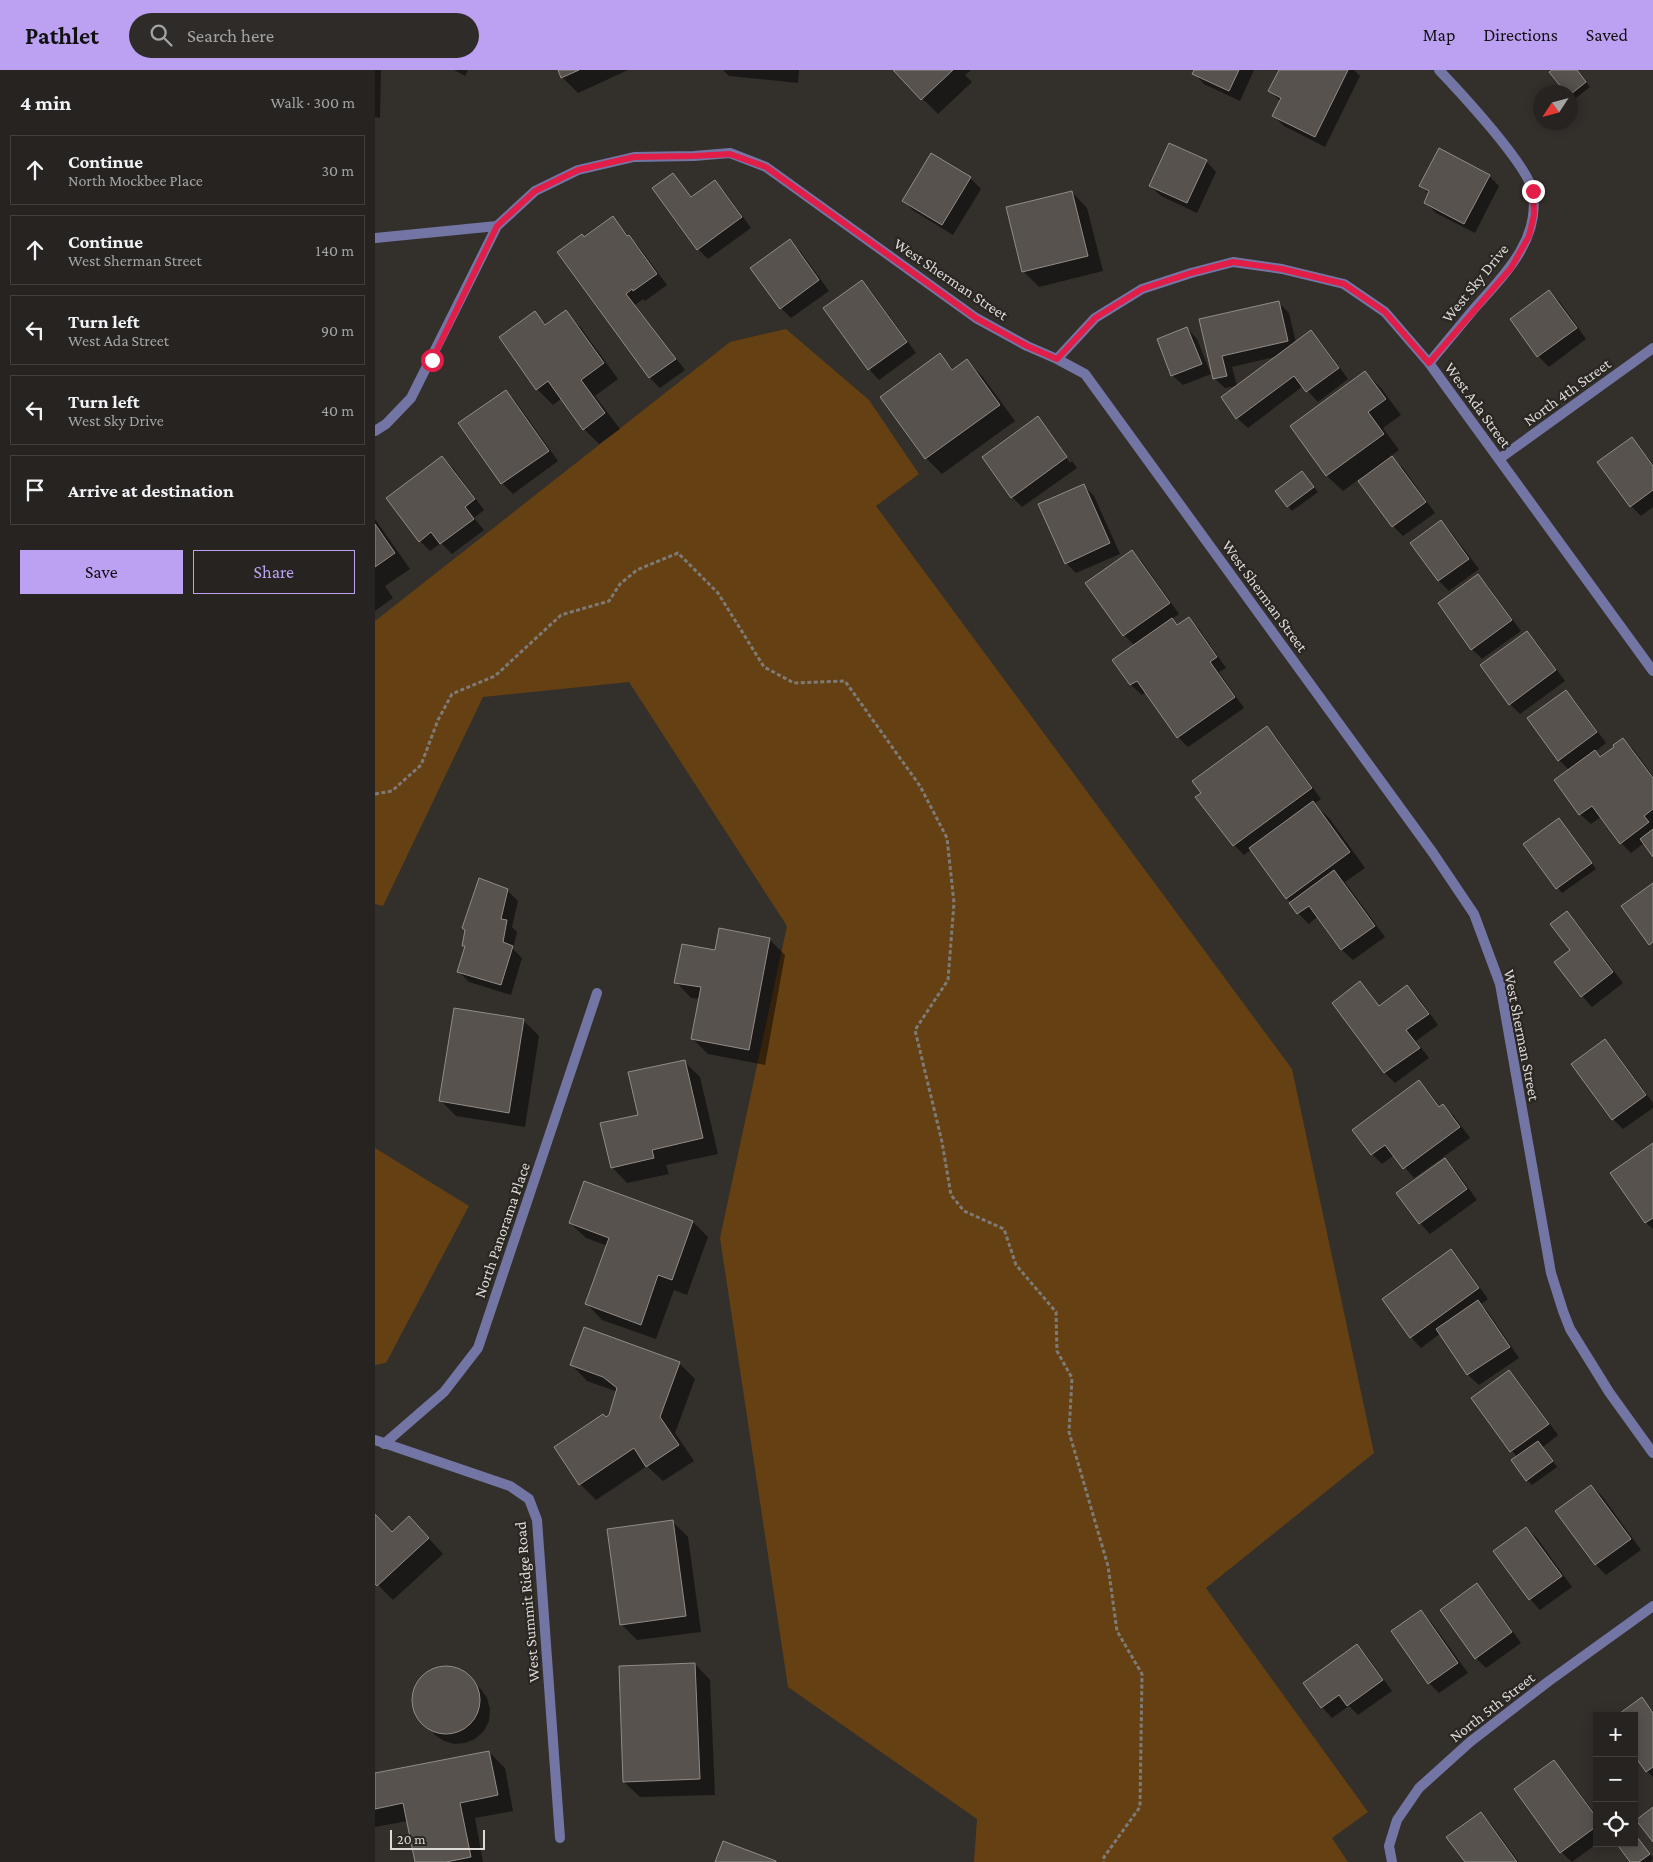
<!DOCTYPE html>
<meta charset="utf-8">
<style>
:root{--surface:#262320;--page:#2e2b29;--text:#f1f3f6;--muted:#a4a4a5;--line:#42403e;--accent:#bca0f2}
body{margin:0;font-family:"Crimson Pro",serif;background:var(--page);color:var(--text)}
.controls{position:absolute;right:15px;bottom:15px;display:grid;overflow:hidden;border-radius:0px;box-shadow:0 2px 12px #0003}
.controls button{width:45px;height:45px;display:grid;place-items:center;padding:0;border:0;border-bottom:1px solid var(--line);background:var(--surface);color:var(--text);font:25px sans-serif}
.compass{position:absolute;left:1158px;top:15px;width:45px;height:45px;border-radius:50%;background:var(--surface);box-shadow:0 2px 12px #0003;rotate:234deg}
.scale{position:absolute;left:15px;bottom:12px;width:95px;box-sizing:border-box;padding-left:5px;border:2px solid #dcdad7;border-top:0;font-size:14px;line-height:18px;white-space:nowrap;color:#dcdad7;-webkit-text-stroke:4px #2a2622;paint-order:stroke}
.stop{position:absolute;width:15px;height:15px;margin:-11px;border:4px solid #e11d48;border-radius:50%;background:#fff}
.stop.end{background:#e11d48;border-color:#fff;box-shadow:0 1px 5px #0008}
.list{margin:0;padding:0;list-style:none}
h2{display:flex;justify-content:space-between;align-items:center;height:65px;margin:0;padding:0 20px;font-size:21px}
h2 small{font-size:16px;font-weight:400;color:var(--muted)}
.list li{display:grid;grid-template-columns:32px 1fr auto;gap:15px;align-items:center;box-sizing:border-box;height:70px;margin:0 10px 10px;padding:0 10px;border:1px solid var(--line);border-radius:0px}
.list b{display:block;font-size:19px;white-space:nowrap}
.list p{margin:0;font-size:16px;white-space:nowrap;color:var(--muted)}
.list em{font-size:16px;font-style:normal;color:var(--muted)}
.actions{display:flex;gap:10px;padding:15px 20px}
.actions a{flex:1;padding:11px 0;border:1px solid var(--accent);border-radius:0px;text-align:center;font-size:18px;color:var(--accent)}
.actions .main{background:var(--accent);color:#111}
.icon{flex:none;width:28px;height:28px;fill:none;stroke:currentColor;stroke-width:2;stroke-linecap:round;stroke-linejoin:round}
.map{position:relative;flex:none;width:1278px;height:1792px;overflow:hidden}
header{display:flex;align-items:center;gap:30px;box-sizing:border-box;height:70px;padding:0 25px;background:var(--accent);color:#111}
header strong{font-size:24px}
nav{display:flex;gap:28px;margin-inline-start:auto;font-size:18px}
.search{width:350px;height:45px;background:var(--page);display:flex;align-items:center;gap:12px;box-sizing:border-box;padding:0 18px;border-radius:28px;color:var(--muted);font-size:19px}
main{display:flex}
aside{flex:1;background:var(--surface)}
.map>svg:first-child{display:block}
.green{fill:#654013}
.shadow{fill:#0007}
.building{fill:#57524e;stroke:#918c87}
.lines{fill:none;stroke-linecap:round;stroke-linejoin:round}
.path{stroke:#7e7b77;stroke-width:3;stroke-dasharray:4 2.5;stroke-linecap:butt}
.street{stroke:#7376a4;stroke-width:10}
.route{stroke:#e11d48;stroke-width:6}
.labels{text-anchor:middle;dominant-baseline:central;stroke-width:4.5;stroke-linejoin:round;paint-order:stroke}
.street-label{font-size:16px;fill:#dcdad7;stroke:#2a2622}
</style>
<header>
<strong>Pathlet</strong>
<div class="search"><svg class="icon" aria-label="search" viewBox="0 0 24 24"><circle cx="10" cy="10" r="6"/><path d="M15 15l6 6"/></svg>Search here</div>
<nav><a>Map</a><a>Directions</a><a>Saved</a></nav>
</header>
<main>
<aside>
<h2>4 min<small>Walk · 300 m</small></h2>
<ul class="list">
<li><svg class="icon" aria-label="ahead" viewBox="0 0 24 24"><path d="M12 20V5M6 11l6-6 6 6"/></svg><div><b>Continue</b><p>North Mockbee Place</p></div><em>30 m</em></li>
<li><svg class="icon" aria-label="ahead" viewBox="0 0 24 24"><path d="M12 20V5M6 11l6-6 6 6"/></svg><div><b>Continue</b><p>West Sherman Street</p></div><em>140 m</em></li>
<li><svg class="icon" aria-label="left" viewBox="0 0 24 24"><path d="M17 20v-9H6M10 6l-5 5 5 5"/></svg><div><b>Turn left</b><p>West Ada Street</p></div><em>90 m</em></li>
<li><svg class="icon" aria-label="left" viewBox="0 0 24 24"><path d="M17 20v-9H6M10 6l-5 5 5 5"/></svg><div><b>Turn left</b><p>West Sky Drive</p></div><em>40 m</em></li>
<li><svg class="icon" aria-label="arrive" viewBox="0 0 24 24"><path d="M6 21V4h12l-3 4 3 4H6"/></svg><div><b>Arrive at destination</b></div></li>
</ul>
<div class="actions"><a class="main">Save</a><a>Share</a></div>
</aside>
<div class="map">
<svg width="1278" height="1792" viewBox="0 0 1278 1792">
<rect width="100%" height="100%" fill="#332f2b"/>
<path class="green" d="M411,259L494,330L544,404L501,436L917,999L999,1383L831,1518L993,1742L957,1768L973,1792H599L602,1749L413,1617L345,1168L412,856L254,612L108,627L8,836L0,834V551L355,272Z
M0,1078L94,1136L11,1293L0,1295Z"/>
<path class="shadow" d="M0,0H6L5,48L0,47Z
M79,0H93L90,6Z
M184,0H253L203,23L187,7Z
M348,0H424L423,13L354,6Z
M519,0H596L590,5L597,12L563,44Z
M821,0H879L865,31L829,14L819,3Z
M905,0H979L985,6L950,77L909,56L899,46L906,32L895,21Z
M1179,0H1202L1215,17L1198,30L1196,27V22H1191L1176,2Z
M556,85L595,108L606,119L578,165L539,141L528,131Z
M831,91L841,102L822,143L786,126L775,116Z
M298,105L318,128L339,112L350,122L376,158L333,189L323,179Z
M1114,106L1124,116L1100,163L1061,143L1050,132L1054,124L1045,116Z
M697,122L712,138L728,201L664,217L648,201Z
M237,148L264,177L292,215L270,231L268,229L260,235L310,300L285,318L275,308L184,183L209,168Z
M414,171L425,181L454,221L416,248L406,238Z
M487,211L497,222L541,283L504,310L494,299Z
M1174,222L1185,232L1211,269L1174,297L1163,286L1137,249Z
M903,232L914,243L921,273L935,262L946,272L973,309L943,332L928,316L873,358L862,348L903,286L857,297L862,316L850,318L839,308L826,250Z
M190,242L206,258L243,309L220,326L245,359L224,374L209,359L187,328L178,335L162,319L125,268L160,243L172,255Z
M812,258L822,269L836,304L808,315L797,305Z
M565,285L579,300L592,291L607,306L640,351L567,404L551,388L507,327Z
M990,302L1006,318L1026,345L1008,358L1024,380L1016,386L1028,398L1060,443L1028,466L1018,456L984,409L968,421L952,406L916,356Z
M131,321L141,332L183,391L138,424L127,413L85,354Z
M663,348L672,358H669L695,393L697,391L702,398L647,437L637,427Z
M1257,368L1278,394V437L1266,446L1256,436Z
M67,387L78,398L109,440L99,448L109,460L77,484L66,473L55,481L45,471Z
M927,403L943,422L917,441L913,436Z
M708,415L719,426L745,484L701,503L691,493Z
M0,449L35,499L10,516L18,528L0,541Z
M1066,451L1076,462L1104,499L1074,521L1064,511L1036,473Z
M757,481L767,492L804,544L797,549L803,556L814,549L824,559L851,598L844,602L869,638L813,677L803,667L771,622L767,625L756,615L739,591L760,576L749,565Z
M1103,506L1113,516L1146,561L1107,589L1097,579Z
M1152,563L1162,573L1190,611L1145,644L1135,634Z
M1191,621L1201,632L1231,673L1220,682L1226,688L1241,677L1248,669L1258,679L1278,706V785L1269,773L1256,783L1246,773L1227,746L1216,754L1205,744L1194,700L1184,690Z
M892,657L902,668L946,729L939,734L954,748L990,798L970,812L1010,867L978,890L967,880L943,846L934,854L923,843L877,779L869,785L859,775L827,723Z
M1189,755L1221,799L1187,823L1150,774Z
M132,820L143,831L137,857L142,862L138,879L147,888L136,925L94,912L83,901L90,878L88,876Z
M1192,843L1202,853L1248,913L1217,937L1207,926L1196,880Z
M394,869L410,885L390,995L333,984L318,969L325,929L316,928L301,912L341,881Z
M985,913L1005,937L1032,917L1043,927L1063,955L1041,971L1054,988L1020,1013L1010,1003L959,933Z
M148,950L164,966L150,1057L81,1046L66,1031Z
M1230,970L1240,981L1278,1033V1038L1248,1059L1238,1049Z
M309,991L325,1007L343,1084L291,1095L294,1104L252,1113L237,1097L264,1046Z
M1044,1011L1054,1022L1066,1038L1068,1036L1079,1046L1095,1068L1039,1108L1019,1085L1007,1094L997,1084Z
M1278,1075V1159L1271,1153L1237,1103Z
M1070,1090L1080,1100L1102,1130L1055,1164L1045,1153Z
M318,1152L333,1167L312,1225L299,1220L281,1269L227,1250L212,1234L233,1176L211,1168L195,1153Z
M1076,1181L1086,1191L1113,1229L1106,1234L1113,1242L1144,1288L1104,1315L1093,1305L1066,1263L1046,1278L1036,1267Z
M304,1293L320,1309L300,1363L319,1391L288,1411L272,1396L221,1430L205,1414L181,1377L235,1346L243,1322L212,1311L197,1295Z
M1134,1301L1144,1312L1183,1365L1168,1377L1182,1397L1157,1415L1152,1410L1142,1387L1097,1328Z
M1216,1416L1227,1426L1266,1480L1231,1505L1221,1495L1182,1441Z
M0,1445L17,1463H49L68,1484L18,1530L0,1512Z
M297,1451L313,1467L326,1562L262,1570L246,1554Z
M1151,1458L1162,1468L1197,1517L1165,1540L1155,1529L1120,1481Z
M1101,1515L1112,1525L1146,1573L1111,1598L1101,1588Z
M1046,1542L1056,1552L1093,1603L1064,1623L1054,1613Z
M982,1575L992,1586L1017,1621L983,1645L974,1636L957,1648L947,1637L929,1613Z
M320,1594L335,1610L340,1725L265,1727L249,1712Z
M75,1597L86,1601L106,1619L112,1628L115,1639L114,1651L109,1661L100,1669L90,1673L79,1674L69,1671L60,1665L43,1646L39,1637L38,1626L41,1616L47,1607L55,1601L65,1598Z
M1266,1629L1278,1641V1707L1272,1701Z
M114,1682L130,1698L138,1741L100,1748L108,1792H41L33,1751L0,1757V1704Z
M1179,1691L1189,1702L1222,1746L1223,1773L1197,1792L1186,1782Z
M1106,1743L1116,1754L1144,1792H1091Z
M1259,1764L1278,1788L1276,1792H1257Z"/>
<path class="building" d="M183,0H204L186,8Z
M518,0H578L546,30Z
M819,0H864L854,21L817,4Z
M904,0H973L940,67L897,46L906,28L893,21Z
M1177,0H1202L1211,12L1196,24V22H1190L1174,2Z
M794,73L832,90L812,133L774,116Z
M1064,78L1115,105L1089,154L1049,133L1054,121L1044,116Z
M556,83L596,107L567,155L527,131Z
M298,103L316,127L340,110L367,147L322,180L277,118Z
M697,121L713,186L647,202L631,137Z
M238,146L252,166L254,165L282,204L258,221L257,219L251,224L301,289L274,308L182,182L207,164L209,167Z
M415,169L444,210L405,239L375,198Z
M487,210L532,272L493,300L448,238Z
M1174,220L1202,258L1162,287L1135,249Z
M904,231L913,271L847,286L852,306L838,309L824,249Z
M191,240L229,293L206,310L230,343L208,360L173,311L161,320L124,267L160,241L170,255Z
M812,257L827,294L796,306L782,269Z
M936,260L964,298L931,322L919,306L861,349L846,327Z
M565,283L577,300L592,289L625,335L550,389L505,327Z
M990,301L1011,329L993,342L1009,364L951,406L915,356Z
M131,320L174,381L126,414L83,353Z
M663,346L692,387L636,428L607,387Z
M1257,367L1278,396V420L1255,437L1222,392Z
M67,386L100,429L90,437L99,449L65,474L56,462L44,472L11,428Z
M1017,386L1051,432L1017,457L983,411Z
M927,401L939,417L912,437L900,421Z
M709,414L735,473L690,494L663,434Z
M1066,450L1094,489L1063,511L1035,473Z
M0,454L20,483L0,497Z
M757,480L795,533L748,566L710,513Z
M1103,504L1137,550L1096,580L1063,533Z
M814,547L842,587L835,592L860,627L802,668L762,611L755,615L737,590L797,548L802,555Z
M1152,561L1181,600L1134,635L1105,595Z
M1191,620L1222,662L1183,691L1152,648Z
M892,656L937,718L858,776L820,727L826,723L817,711Z
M1248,668L1278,708V739L1269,746L1274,752L1245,774L1217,736L1204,745L1179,710L1220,680L1225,687L1239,677L1238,675Z
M938,731L975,782L911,829L874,778Z
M1184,748L1217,793L1181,819L1148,774Z
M1278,759V787L1265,769Z
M959,800L1000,856L966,880L934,836L922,844L914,833Z
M104,808L133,819L126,849L132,850L128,872L138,876L126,915L82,902L90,876H87L90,860L87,858Z
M1278,813V872L1274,875L1246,836Z
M1192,841L1238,902L1206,927L1179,892L1195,880L1175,854Z
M344,858L395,868L374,980L316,969L326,917L299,913L307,874L340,880Z
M985,911L1004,936L1032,915L1054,944L1031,960L1045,978L1009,1003L957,933Z
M79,938L149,949L134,1043L64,1031Z
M1230,969L1271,1025L1237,1050L1196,994Z
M310,990L328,1068L277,1080L279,1088L236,1098L225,1053L263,1045L253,1002Z
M1044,1010L1064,1037L1068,1034L1085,1057L1028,1099L1010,1075L996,1085L977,1060Z
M1278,1073V1148L1270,1153L1235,1103Z
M1070,1088L1092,1119L1044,1154L1021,1123Z
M209,1111L318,1151L297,1210L283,1205L266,1255L210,1234L234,1168L194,1153Z
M1076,1179L1104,1218L1035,1268L1007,1229Z
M1103,1230L1135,1277L1092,1305L1061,1259Z
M209,1257L305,1292L285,1347L304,1375L271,1397L259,1378L204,1415L179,1377L228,1344L231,1347L234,1345L242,1318L228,1307L195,1295Z
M1134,1300L1174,1354L1135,1382L1096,1328Z
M1163,1371L1178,1391L1151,1411L1136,1390Z
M1216,1415L1256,1469L1220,1495L1180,1441Z
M0,1444L17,1462L34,1446L54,1468L2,1516L0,1514Z
M298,1450L311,1546L245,1555L232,1459Z
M1151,1457L1187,1506L1154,1530L1118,1481Z
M1102,1513L1137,1562L1100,1589L1065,1540Z
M1046,1540L1083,1593L1053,1614L1016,1561Z
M982,1574L1008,1610L972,1636L964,1625L946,1638L928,1613Z
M320,1593L325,1709L248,1712L244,1596Z
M37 1630a34 34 0 1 1 68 0a34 34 0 1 1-68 0Z
M1267,1627L1278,1643V1697L1271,1702L1259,1685V1646H1241Z
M114,1681L123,1725L85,1733L96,1787L71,1792H40L28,1733L0,1739V1703Z
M1179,1690L1222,1748V1756L1185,1783L1139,1719Z
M1278,1737V1772L1261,1750Z
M1106,1742L1142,1792H1090L1071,1767Z
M1259,1763L1275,1784L1264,1792H1255L1241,1773H1259Z
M348,1771L401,1791V1792H340Z"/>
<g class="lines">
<path class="path" d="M0,724L17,721L46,695L63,650L77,624L120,606L186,545L234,531L245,514L262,500L303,483L343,523L389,597L419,613L470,611L545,716L572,768L579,833L573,910L540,960L567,1072L576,1125L589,1141L629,1159L641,1195L681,1242L682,1281L697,1308L694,1362L733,1496L742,1561L767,1604L765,1737L729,1787V1792"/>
<path class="street" d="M0,168L122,156
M682,289L720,248L767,219L816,203L858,192L907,199L969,214L1010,242L1054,293L1278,601
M1054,293C1069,275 1083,258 1098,240C1127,207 1165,172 1158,123C1155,97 1084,21 1064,0
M0,361L11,354L36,328L122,156L160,121L203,100L259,87L319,86L355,83L391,97L601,248L652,276L682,289L710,304L1058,783L1099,844L1125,914L1176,1203L1188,1241L1195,1259L1234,1322L1278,1383
M1124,389L1278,278
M0,1370L135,1416L154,1429L162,1450L185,1768
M9,1374L69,1322L103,1278L222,923
M1017,1792L1014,1776L1022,1750L1044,1718L1095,1672L1174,1611L1278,1536"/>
</g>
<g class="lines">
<path class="route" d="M57,290L122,156L160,121L203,100L259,87L319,86L355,84L391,97L601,248L652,276L682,289L720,248L767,219L816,203L858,192L907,199L969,214L1010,242L1054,293L1136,198L1154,166L1159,145L1158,121"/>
</g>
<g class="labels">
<g class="street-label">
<text transform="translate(576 209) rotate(34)">West Sherman Street</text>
<text transform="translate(1100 213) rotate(-51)">West Sky Drive</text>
<text transform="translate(1192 322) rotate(-36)">North 4th Street</text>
<text transform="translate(1103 335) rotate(54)">West Ada Street</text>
<text transform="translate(890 526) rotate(54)">West Sherman Street</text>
<text transform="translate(1147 965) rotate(79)">West Sherman Street</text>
<text transform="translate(127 1160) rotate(-71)">North Panorama Place</text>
<text transform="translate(152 1532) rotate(-95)">West Summit Ridge Road</text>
<text transform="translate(1117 1637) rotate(-38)">North 5th Street</text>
</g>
</g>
</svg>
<div class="controls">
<button>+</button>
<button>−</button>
<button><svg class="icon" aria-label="locate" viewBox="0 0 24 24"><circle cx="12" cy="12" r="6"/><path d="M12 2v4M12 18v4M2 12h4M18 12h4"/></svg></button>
</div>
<svg class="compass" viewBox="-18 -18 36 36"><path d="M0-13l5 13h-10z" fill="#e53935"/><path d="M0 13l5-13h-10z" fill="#a4a4a5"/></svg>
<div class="scale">20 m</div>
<div class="stop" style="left:57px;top:290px"></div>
<div class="stop end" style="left:1158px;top:121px"></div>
</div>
</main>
